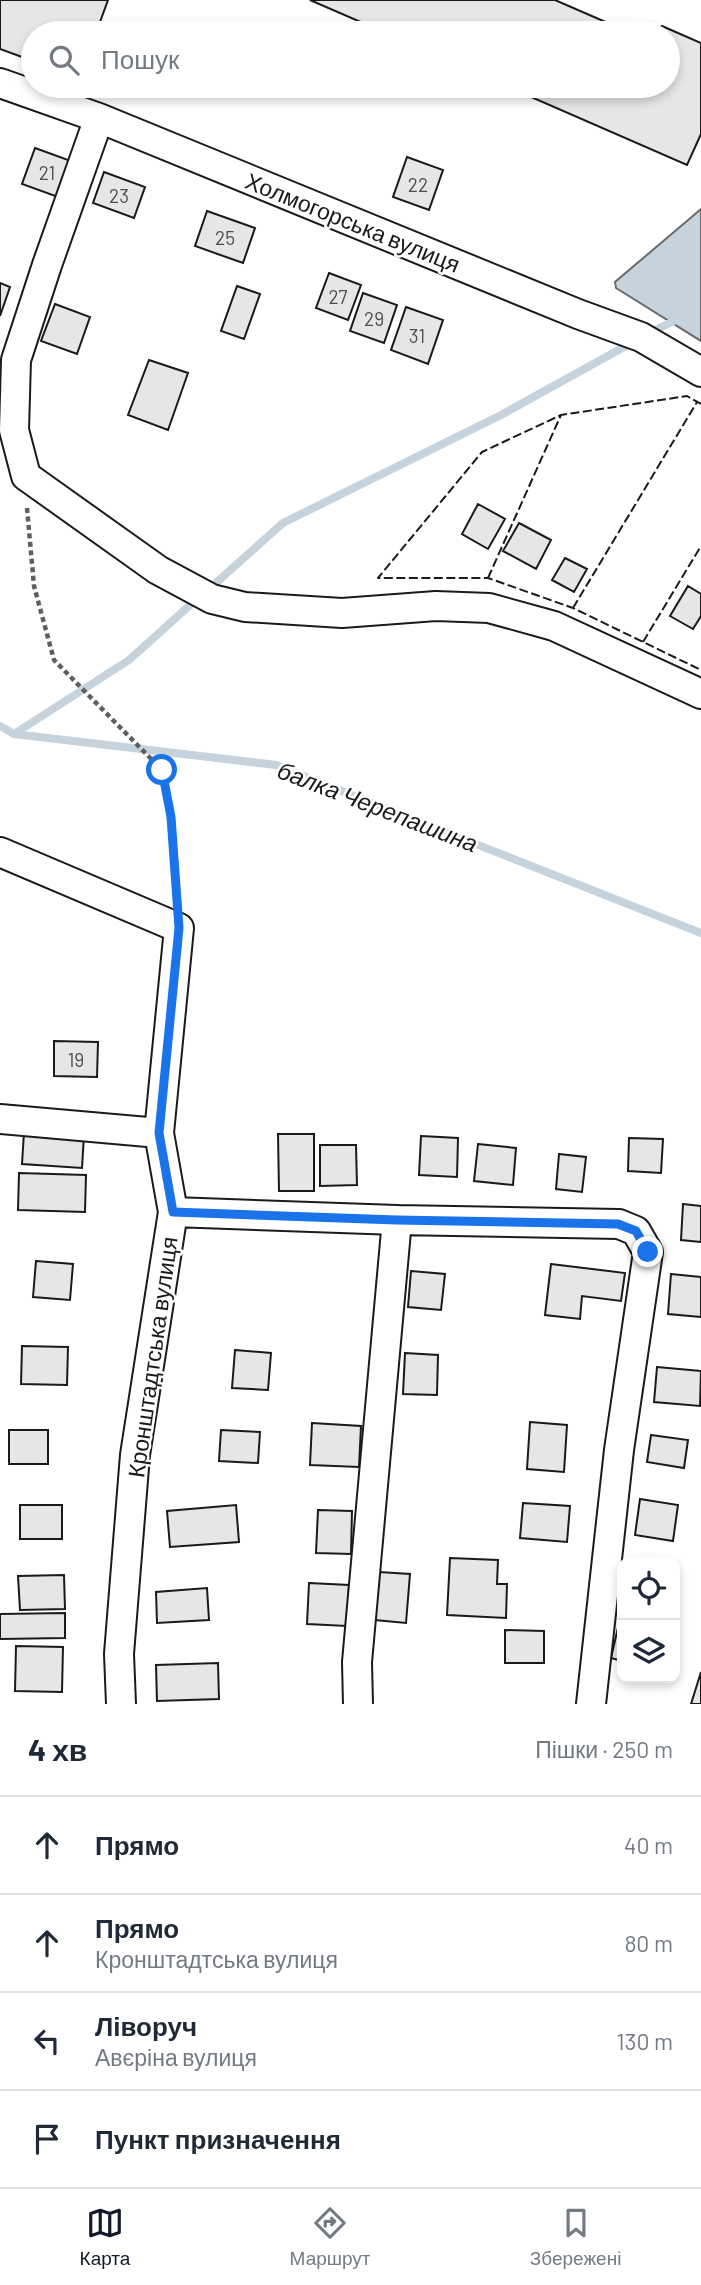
<!DOCTYPE html>
<html lang="uk">
<meta charset="utf-8">
<style>
:root{--surface:#fff;--page:#f2f2f3;--text:#1f2937;--muted:#747a83;--line:#e0e1e3;--accent:#111827}
body{margin:0;font-family:Barlow,sans-serif;background:var(--page);color:var(--text)}
.controls{position:absolute;right:21px;bottom:21px;display:grid;overflow:hidden;border-radius:14px;box-shadow:0 4px 10px #0003}
.controls button{width:63px;height:63px;display:grid;place-items:center;padding:0;border:0;border-bottom:2px solid var(--line);background:var(--surface);color:var(--text);font:35px sans-serif}
.stop{position:absolute;width:21px;height:21px;margin:-16px;border:5px solid #1a73e8;border-radius:50%;background:#fff}
.stop.end{background:#1a73e8;border-color:#fff;box-shadow:0 2px 7px #0008}
.list{margin:0;padding:0;list-style:none}
h2{display:flex;justify-content:space-between;align-items:center;height:91px;margin:0;padding:0 28px;font-size:30px}
h2 small{font-size:23px;font-weight:400;color:var(--muted)}
.list li{display:grid;grid-template-columns:46px 1fr auto;gap:21px;align-items:center;box-sizing:border-box;height:98px;padding:0 28px;border-top:2px solid var(--line)}
.list b{display:block;font-size:26px;white-space:nowrap}
.list p{margin:0;font-size:23px;white-space:nowrap;color:var(--muted)}
.list em{font-size:23px;font-style:normal;color:var(--muted)}
.icon{flex:none;width:38px;height:38px;fill:none;stroke:currentColor;stroke-width:2;stroke-linecap:round;stroke-linejoin:round}
.map{position:relative;flex:none;width:701px;height:1704px;overflow:hidden}
.search{position:absolute;background:var(--surface);box-shadow:0 4px 10px #0003;left:21px;right:21px;top:21px;height:77px;display:flex;align-items:center;gap:18px;box-sizing:border-box;padding:0 24px;border-radius:38px;color:var(--muted);font-size:26px}
.sheet{height:483px;background:var(--surface)}
nav{display:flex;justify-content:space-around;align-items:center;box-sizing:border-box;height:98px;border-top:2px solid var(--line);background:var(--surface);font-size:19px;color:var(--muted)}
nav a{display:grid;justify-items:center;gap:4px}
nav .on{color:var(--accent)}
.map>svg:first-child{display:block}
.water{fill:#c6d2dc;stroke:#6a6a6a;stroke-width:2}
.lines{fill:none;stroke-linecap:round;stroke-linejoin:round}
.stream{stroke:#c6d2dc;stroke-width:8}
.building{fill:#e6e6e6;stroke:#1a1a1a;stroke-width:2}
.minor-casing{stroke:#1a1a1a;stroke-width:32}
.path{stroke:#5f5f5f;stroke-width:4.5;stroke-dasharray:5 3.5;stroke-linecap:butt}
.minor{stroke:#fff;stroke-width:28}
.fence{stroke:#1a1a1a;stroke-width:2;stroke-dasharray:9 3.5;stroke-linecap:butt}
.route{stroke:#1a73e8;stroke-width:9}
.labels{text-anchor:middle;dominant-baseline:central;stroke-width:5;stroke-linejoin:round;paint-order:stroke}
.number-label{font-size:19px;fill:#4d4d4d}
.street-label{font-size:23px;fill:#1a1a1a;stroke:#fff}
.water-label{font-size:24px;font-style:italic;fill:#1a1a1a;stroke:#fff}
</style>
<div class="map">
<svg width="701" height="1704" viewBox="0 0 701 1704">
<rect width="100%" height="100%" fill="#fff"/>
<path class="water" d="M701,209V341L616,288L615,282Z"/>
<g class="lines">
<path class="stream" d="M647,334L680,318
M208,590L283,523L501,415L633,342
M0,726L14,734L276,765L701,933
M14,734L129,660L198,598"/>
</g>
<path class="building" d="M0,0H108L96,33H33V61L0,49Z
M310,0H555L631,33H386Z
M662,26L701,43V134L687,165L506,86H668V33H659Z
M35,148L71,161L58,197L22,184Z
M407,157L443,170L429,210L393,197Z
M104,172L145,187L134,218L93,203Z
M207,211L255,228L243,263L195,246Z
M329,273L361,285L348,320L316,308Z
M0,283L10,287L0,316Z
M237,286L260,294L244,339L221,331Z
M363,293L397,305L384,343L350,331Z
M55,304L90,317L77,354L41,341Z
M406,307L443,320L428,364L391,350Z
M149,360L188,373L168,430L128,415Z
M478,504L505,519L488,549L462,534Z
M519,523L551,540L536,569L503,551Z
M565,558L587,569L574,592L552,580Z
M688,586L701,594V616L693,629L670,616Z
M54,1041L98,1042L97,1077L54,1076Z
M24,1132L84,1135L82,1168L22,1164Z
M278,1134H314V1191H279Z
M421,1136L458,1138L457,1177L419,1175Z
M629,1138L663,1139L661,1173L628,1171Z
M478,1144L516,1148L513,1185L474,1181Z
M320,1145H356L357,1185L320,1186Z
M559,1154L586,1157L582,1192L556,1189Z
M19,1173L86,1175L85,1212L18,1210Z
M683,1204L701,1206V1242L681,1240Z
M36,1261L73,1264L70,1300L33,1297Z
M551,1264L625,1273L621,1301L582,1296L580,1319L545,1315Z
M411,1271L445,1274L441,1310L408,1307Z
M671,1274L701,1277V1317L668,1314Z
M22,1346L68,1347L67,1385L21,1384Z
M235,1350L271,1353L268,1390L232,1388Z
M405,1353L438,1355L437,1395L403,1394Z
M657,1367L701,1371L700,1406L654,1402Z
M530,1422L567,1425L564,1472L527,1469Z
M312,1423L361,1426L359,1467L310,1465Z
M9,1430H48V1464H9Z
M221,1430L260,1432L258,1463L219,1461Z
M651,1435L688,1440L684,1468L647,1462Z
M640,1499L678,1505L673,1541L635,1535Z
M523,1503L570,1506L567,1542L520,1538Z
M20,1505H62V1539H20Z
M236,1505L239,1542L170,1547L167,1511Z
M318,1510L352,1511L351,1554L316,1553Z
M450,1558L498,1560L497,1584H507L506,1618L447,1615Z
M379,1572L410,1574L406,1623L375,1620Z
M64,1575L65,1609L20,1610L18,1576Z
M309,1583L349,1585L347,1626L307,1624Z
M207,1588L209,1620L157,1623L156,1592Z
M622,1610V1661L611,1658Z
M65,1613V1638L0,1639V1614Z
M505,1630L544,1631V1663H505Z
M16,1646L63,1647L62,1692L15,1691Z
M218,1663L219,1699L157,1701L156,1665Z
M701,1672V1704H691Z"/>
<g class="lines">
<g class="minor-casing">
<path id="minor" d="M0,83L99,118L578,314L641,337L701,372
M99,118L47,265L16,360L14,430L26,476L158,570L212,599L245,607L342,613L436,606L489,608L554,626L701,694
M0,852L179,928L159,1133L173,1212L135,1455L119,1654L121,1704
M0,1119L159,1133
M173,1212L397,1220L619,1224L636,1231L648,1252L619,1450L591,1704
M358,1704L357,1662L397,1220"/>
</g>
<path class="path" d="M27,508L34,586L54,660L162,770L171,817L177,899"/>
<use href="#minor" class="minor"/>
<path class="fence" d="M701,404L687,396L561,415L482,452L378,578H488L573,608L701,670
M488,578L561,415
M573,608L697,402
M643,642L701,546"/>
</g>
<g class="lines">
<path class="route" d="M162,770L171,817L179,928L159,1133L173,1212L397,1220L618,1224L636,1231L648,1252"/>
</g>
<g class="labels">
<g class="number-label">
<text x="47" y="172">21</text>
<text x="418" y="184">22</text>
<text x="119" y="195">23</text>
<text x="225" y="237">25</text>
<text x="338" y="296">27</text>
<text x="374" y="318">29</text>
<text x="417" y="335">31</text>
<text x="76" y="1059">19</text>
</g>
<g class="street-label">
<text transform="translate(353 222) rotate(22)">Холмогорська вулиця</text>
<text transform="translate(152 1357) rotate(-82)">Кронштадтська вулиця</text>
</g>
<g class="water-label">
<text transform="translate(378 806) rotate(21)">балка Черепашина</text>
</g>
</g>
</svg>
<div class="controls">
<button><svg class="icon" aria-label="locate" viewBox="0 0 24 24"><circle cx="12" cy="12" r="6"/><path d="M12 2v4M12 18v4M2 12h4M18 12h4"/></svg></button>
<button><svg class="icon" aria-label="layers" viewBox="0 0 24 24"><path d="M12 4l9 5-9 5-9-5zM3 14l9 5 9-5"/></svg></button>
</div>
<div class="stop" style="left:162px;top:770px"></div>
<div class="stop end" style="left:648px;top:1252px"></div>
<div class="search"><svg class="icon" aria-label="search" viewBox="0 0 24 24"><circle cx="10" cy="10" r="6"/><path d="M15 15l6 6"/></svg>Пошук</div>
</div>
<section class="sheet">
<h2>4 хв<small>Пішки · 250 m</small></h2>
<ul class="list">
<li><svg class="icon" aria-label="ahead" viewBox="0 0 24 24"><path d="M12 20V5M6 11l6-6 6 6"/></svg><div><b>Прямо</b></div><em>40 m</em></li>
<li><svg class="icon" aria-label="ahead" viewBox="0 0 24 24"><path d="M12 20V5M6 11l6-6 6 6"/></svg><div><b>Прямо</b><p>Кронштадтська вулиця</p></div><em>80 m</em></li>
<li><svg class="icon" aria-label="left" viewBox="0 0 24 24"><path d="M17 20v-9H6M10 6l-5 5 5 5"/></svg><div><b>Ліворуч</b><p>Авєріна вулиця</p></div><em>130 m</em></li>
<li><svg class="icon" aria-label="arrive" viewBox="0 0 24 24"><path d="M6 21V4h12l-3 4 3 4H6"/></svg><div><b>Пункт призначення</b></div></li>
</ul>
</section>
<nav>
<a class="on"><svg class="icon" aria-label="map" viewBox="0 0 24 24"><path d="M3 6l6-2 6 2 6-2v14l-6 2-6-2-6 2zM9 4v14M15 6v14"/></svg>Карта</a>
<a><svg class="icon" aria-label="directions" viewBox="0 0 24 24"><path d="M12 3l9 9-9 9-9-9zM9 14v-3h6M13 9l2 2-2 2"/></svg>Маршрут</a>
<a><svg class="icon" aria-label="saved" viewBox="0 0 24 24"><path d="M7 4h10v16l-5-4-5 4z"/></svg>Збережені</a>
</nav>
